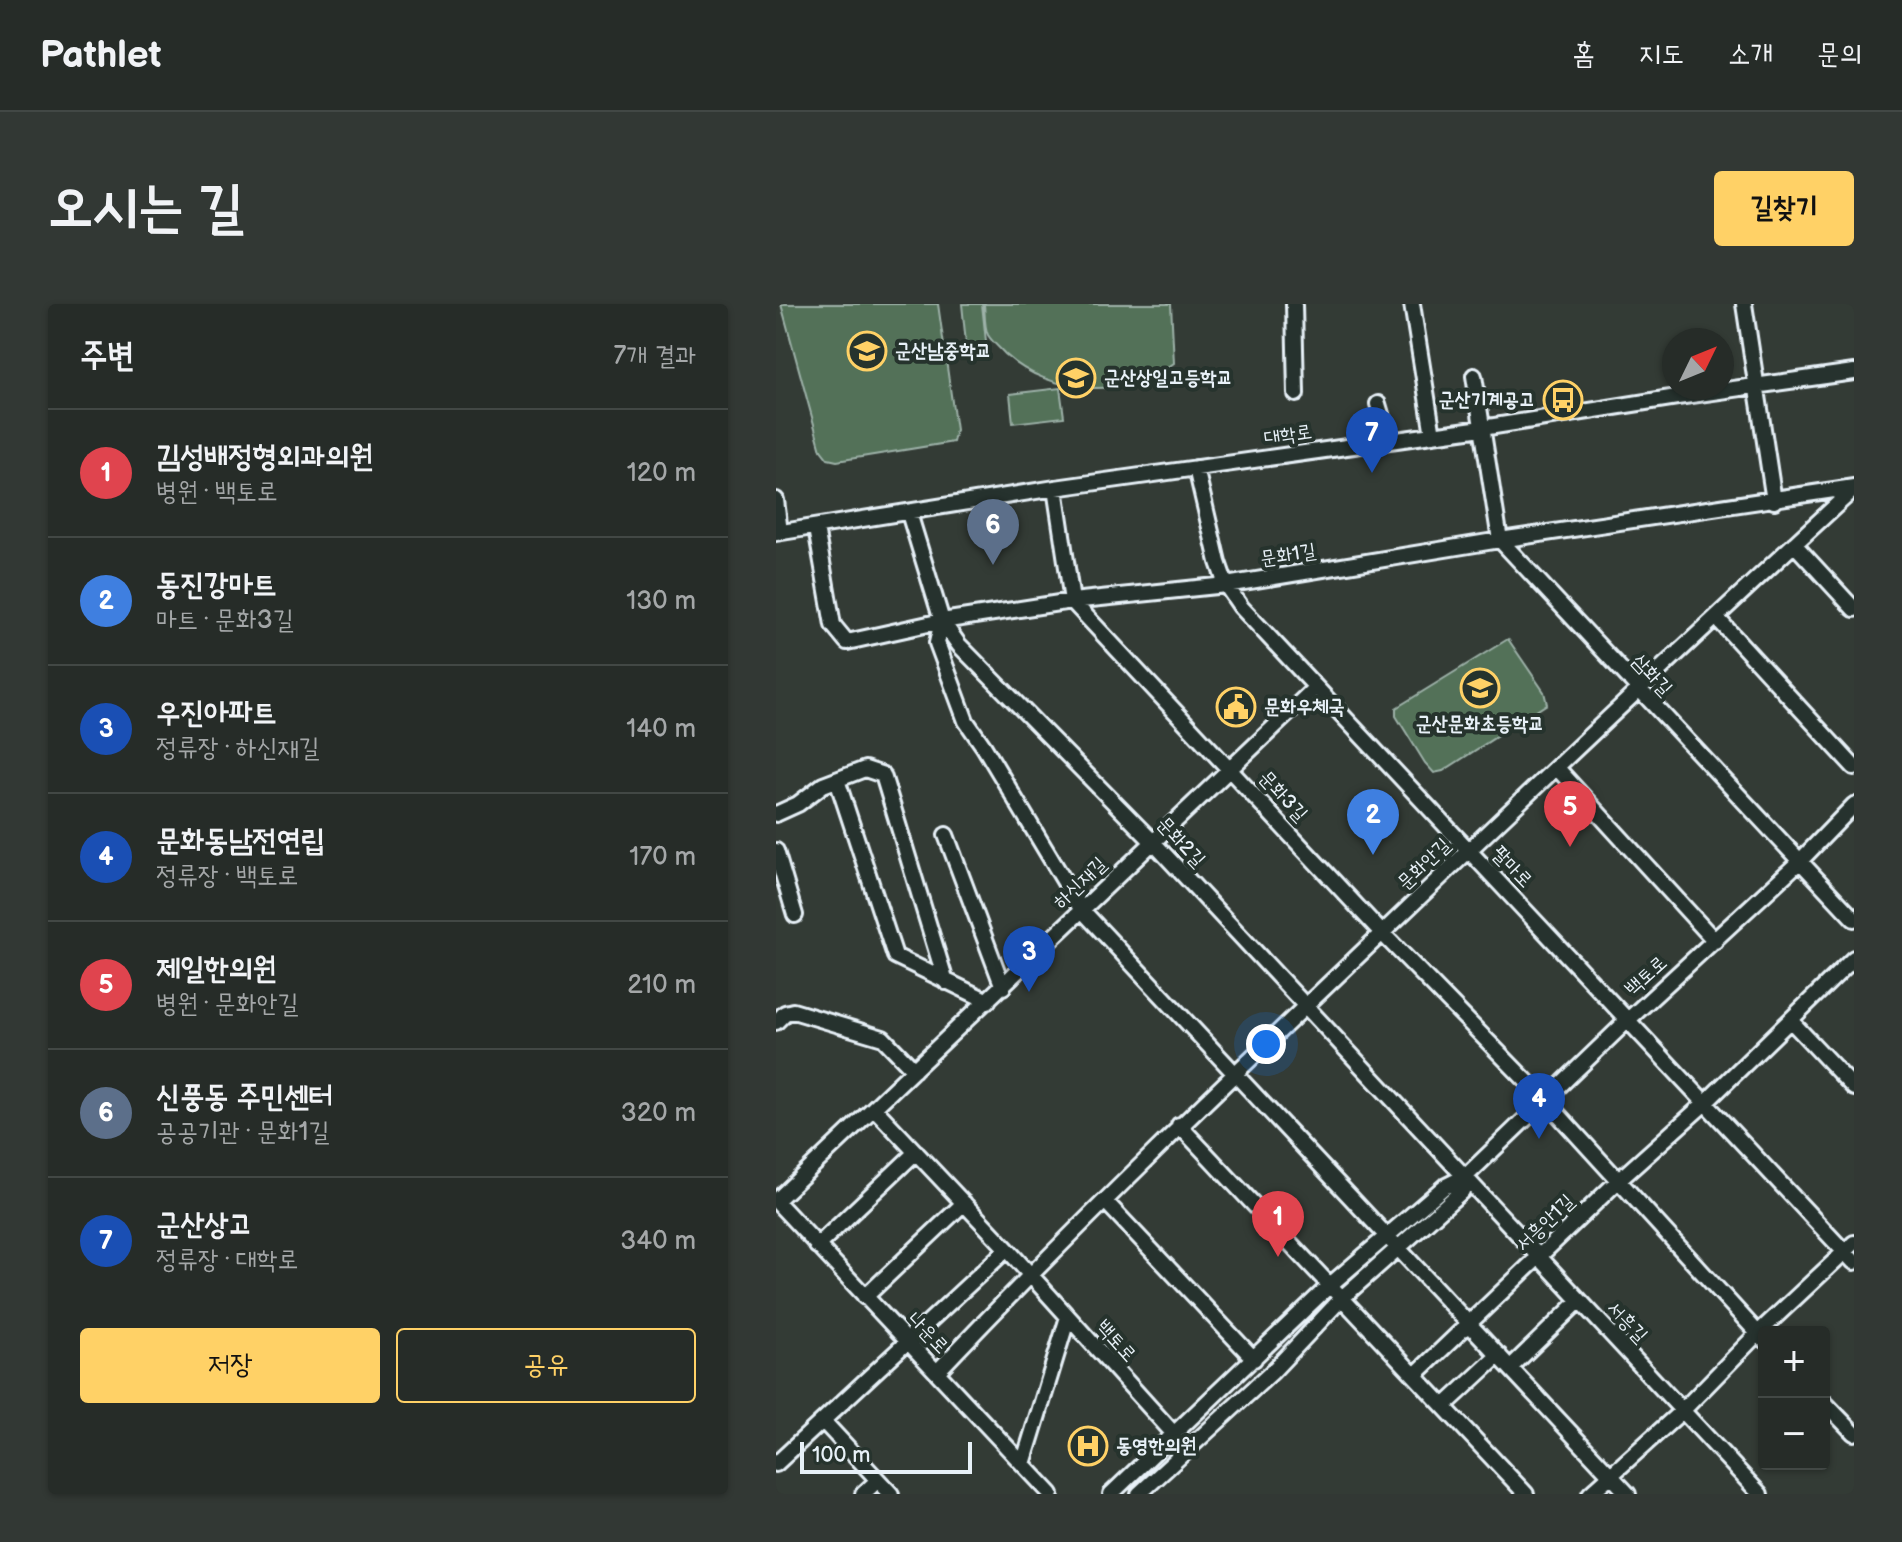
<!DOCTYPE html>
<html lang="ko">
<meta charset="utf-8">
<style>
:root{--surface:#262c28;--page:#323834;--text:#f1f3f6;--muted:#a4a7a8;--line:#424845;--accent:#ffd166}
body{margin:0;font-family:"Balsamiq Sans","Poor Story",sans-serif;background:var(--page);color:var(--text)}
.controls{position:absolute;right:24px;bottom:24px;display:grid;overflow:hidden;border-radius:8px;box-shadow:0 2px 6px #0004}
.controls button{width:72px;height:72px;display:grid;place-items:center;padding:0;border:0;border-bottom:2px solid var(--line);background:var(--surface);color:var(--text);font:40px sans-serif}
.compass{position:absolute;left:886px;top:24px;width:72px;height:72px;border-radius:50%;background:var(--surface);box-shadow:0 2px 6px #0004;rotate:47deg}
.scale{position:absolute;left:24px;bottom:20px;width:172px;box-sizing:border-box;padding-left:8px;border:4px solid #e8f1f8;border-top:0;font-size:22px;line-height:28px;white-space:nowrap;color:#e8f1f8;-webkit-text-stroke:6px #26332d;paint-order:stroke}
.you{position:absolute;left:490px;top:740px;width:28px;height:28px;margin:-20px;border:6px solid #fff;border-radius:50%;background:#1a73e8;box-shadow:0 0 0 12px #1a73e833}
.badge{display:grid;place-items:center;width:52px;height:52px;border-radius:50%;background:var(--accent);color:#fff;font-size:26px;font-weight:700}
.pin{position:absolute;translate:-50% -66px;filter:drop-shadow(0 2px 4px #0008)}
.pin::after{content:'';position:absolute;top:42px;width:28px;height:24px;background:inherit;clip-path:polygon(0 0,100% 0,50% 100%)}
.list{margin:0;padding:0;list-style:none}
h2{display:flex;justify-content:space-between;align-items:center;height:104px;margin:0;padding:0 32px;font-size:34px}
h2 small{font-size:26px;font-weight:400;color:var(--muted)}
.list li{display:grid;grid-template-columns:52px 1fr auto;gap:24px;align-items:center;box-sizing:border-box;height:128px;padding:0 32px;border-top:2px solid var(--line)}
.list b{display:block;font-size:30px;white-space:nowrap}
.list p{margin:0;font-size:26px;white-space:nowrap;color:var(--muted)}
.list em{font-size:26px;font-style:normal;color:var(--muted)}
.actions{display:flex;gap:16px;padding:24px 32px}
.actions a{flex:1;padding:18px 0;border:2px solid var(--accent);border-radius:8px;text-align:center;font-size:28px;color:var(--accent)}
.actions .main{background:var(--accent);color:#111}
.map{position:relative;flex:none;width:1078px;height:1190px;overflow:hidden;border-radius:8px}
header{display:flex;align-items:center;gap:48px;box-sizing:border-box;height:112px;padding:0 40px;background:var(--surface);border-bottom:2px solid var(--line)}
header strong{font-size:38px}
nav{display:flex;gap:44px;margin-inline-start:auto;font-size:28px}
.intro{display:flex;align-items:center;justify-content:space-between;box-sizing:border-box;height:192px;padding:0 48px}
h1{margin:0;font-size:56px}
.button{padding:20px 36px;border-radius:8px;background:var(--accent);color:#111;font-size:28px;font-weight:700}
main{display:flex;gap:48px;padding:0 48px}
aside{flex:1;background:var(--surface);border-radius:8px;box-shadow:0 2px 6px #0004}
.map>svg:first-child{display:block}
.green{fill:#527159;stroke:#9db1a8;stroke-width:2}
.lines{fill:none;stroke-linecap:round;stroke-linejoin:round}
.minor-casing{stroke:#e8f1f8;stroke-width:20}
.minor{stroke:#26332d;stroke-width:14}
.labels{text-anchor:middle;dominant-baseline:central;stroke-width:8;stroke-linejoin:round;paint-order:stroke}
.poi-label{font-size:20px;font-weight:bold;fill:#e8f1f8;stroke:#26332d;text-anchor:start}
.street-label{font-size:20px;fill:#e8f1f8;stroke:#26332d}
</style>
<header>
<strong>Pathlet</strong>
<nav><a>홈</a><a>지도</a><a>소개</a><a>문의</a></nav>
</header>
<div class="intro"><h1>오시는 길</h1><a class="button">길찾기</a></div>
<main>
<aside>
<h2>주변<small>7개 결과</small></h2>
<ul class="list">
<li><span class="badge" style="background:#e0444e">1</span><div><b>김성배정형외과의원</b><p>병원 · 백토로</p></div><em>120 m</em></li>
<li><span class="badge" style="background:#3f7fe0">2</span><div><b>동진강마트</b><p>마트 · 문화3길</p></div><em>130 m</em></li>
<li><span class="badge" style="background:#1a4fb4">3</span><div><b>우진아파트</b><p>정류장 · 하신재길</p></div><em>140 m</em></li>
<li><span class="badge" style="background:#1a4fb4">4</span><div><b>문화동남전연립</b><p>정류장 · 백토로</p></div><em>170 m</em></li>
<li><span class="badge" style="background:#e0444e">5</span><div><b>제일한의원</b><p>병원 · 문화안길</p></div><em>210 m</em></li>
<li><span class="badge" style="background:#5c6f8a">6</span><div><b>신풍동 주민센터</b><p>공공기관 · 문화1길</p></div><em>320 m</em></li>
<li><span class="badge" style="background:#1a4fb4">7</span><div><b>군산상고</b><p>정류장 · 대학로</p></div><em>340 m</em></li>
</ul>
<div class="actions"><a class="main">저장</a><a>공유</a></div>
</aside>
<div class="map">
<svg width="1078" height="1190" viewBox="0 0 1078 1190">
<rect width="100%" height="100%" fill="#333b35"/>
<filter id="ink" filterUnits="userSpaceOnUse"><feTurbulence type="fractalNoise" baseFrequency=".0125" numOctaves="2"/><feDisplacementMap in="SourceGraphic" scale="16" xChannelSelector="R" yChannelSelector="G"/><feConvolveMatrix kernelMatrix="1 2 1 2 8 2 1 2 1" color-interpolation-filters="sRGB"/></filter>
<g filter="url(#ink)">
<path class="green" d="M5,0H162L180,126L177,138L61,157L52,155L45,146Z
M186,0H206L211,47L191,49Z
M208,0H395L398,59C350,96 273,91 229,50C224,44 216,38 212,31C208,23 209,9 208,0Z
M284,84L288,113L237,119L234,90Z
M732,335L768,388L771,400L667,467L658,469L649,459L620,412V404Z"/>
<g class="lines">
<g class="minor-casing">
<path id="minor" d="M518,0L520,90
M636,0L657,131
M968,0L998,197
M698,72L724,236L1078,615
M602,100L613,137
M420,164L442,258L450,281L465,303L1078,958
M279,184L296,297L606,629L769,796L988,1036
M0,196L4,228
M133,209L166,317L183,341L376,537L984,1190
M40,224L57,321L71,338L166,317L296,297L450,281L724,236L1078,183
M0,229L279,184L706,124L901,93L1078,68
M1018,240L1078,305
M940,313L1078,463
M166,317L161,339L190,417L208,443L305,605L852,1190
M781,464L939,637
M61,476L119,652L212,697
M0,510L22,500L47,481L89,465L107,471L170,678
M170,531L227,683
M0,547L19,611
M1015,717L1078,784
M0,718L9,709L17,707L107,734L138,766
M98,804L231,945L398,1130
M403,821L750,1190
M1,896L539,384
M0,897L275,1190
M329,897L478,1055
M41,942L140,848
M89,993L188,899
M735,1063L803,997
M161,1068C303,918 453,775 603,632C760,482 918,332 1078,185
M639,1071L842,877L929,799L1078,654
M1048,1098L1078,1129
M668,1102L723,1051
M47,1117L115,1190
M0,1160L231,945
M247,1160L292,1013
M87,1190L102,1176
M335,1190L554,981L668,883L690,872L853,715L1024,557L1078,501
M363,1190L496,1068L566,994L686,887L690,872
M814,1190L907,1106L982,1029L1078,939"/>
</g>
<use href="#minor" class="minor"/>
</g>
</g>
<defs>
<g id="school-ring" transform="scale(2)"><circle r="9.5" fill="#26332d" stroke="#ffd166" stroke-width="1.5"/><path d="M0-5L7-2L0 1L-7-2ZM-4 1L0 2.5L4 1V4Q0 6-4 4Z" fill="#ffd166"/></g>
<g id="bus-ring" transform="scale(2)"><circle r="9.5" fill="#26332d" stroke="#ffd166" stroke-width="1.5"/><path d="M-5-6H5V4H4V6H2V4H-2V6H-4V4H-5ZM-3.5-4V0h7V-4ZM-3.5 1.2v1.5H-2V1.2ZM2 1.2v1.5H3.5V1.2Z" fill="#ffd166"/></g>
<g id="civic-ring" transform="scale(2)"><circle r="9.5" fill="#26332d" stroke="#ffd166" stroke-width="1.5"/><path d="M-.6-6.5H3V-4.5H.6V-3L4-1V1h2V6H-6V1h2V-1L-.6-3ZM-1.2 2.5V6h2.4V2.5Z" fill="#ffd166"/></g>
<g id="hospital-ring" transform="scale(2)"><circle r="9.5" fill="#26332d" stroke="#ffd166" stroke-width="1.5"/><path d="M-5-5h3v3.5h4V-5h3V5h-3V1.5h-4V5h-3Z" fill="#ffd166"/></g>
</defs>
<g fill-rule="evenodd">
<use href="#school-ring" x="91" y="47"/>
<use href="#school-ring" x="300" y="74"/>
<use href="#bus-ring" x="787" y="96"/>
<use href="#school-ring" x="704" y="384"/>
<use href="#civic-ring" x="460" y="403"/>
<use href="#hospital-ring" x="312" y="1142"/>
</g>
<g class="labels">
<g class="poi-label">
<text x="119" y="47">군산남중학교</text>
<text x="328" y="74">군산상일고등학교</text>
<text x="759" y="96" text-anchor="end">군산기계공고</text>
<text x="488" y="403">문화우체국</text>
<text x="704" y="420" text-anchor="middle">군산문화초등학교</text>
<text x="340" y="1142">동영한의원</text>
</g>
<g class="street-label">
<text transform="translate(512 131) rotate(-8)">대학로</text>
<text transform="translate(512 251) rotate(-9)">문화1길</text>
<text transform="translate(876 371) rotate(47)">삼화길</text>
<text transform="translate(507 492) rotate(47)">문화3길</text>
<text transform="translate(405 538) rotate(47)">문화2길</text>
<text transform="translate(648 560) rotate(-44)">문화안길</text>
<text transform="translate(736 563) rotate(46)">팔마로</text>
<text transform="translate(304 579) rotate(-44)">하신재길</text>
<text transform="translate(870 672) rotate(-42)">백토로</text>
<text transform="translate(769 919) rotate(-44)">서흥안1길</text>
<text transform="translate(851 1018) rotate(46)">서흥길</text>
<text transform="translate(152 1029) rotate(46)">나운로</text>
<text transform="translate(340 1037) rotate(48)">백토로</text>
</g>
</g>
</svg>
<div class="controls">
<button>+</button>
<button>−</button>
</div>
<svg class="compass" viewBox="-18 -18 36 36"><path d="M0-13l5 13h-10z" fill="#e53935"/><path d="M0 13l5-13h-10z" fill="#a4a7a8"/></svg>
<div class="scale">100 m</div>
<div class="you"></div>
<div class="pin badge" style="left:502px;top:953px;background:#e0444e">1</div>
<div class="pin badge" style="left:597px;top:551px;background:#3f7fe0">2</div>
<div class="pin badge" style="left:253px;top:688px;background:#1a4fb4">3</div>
<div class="pin badge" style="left:763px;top:835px;background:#1a4fb4">4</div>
<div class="pin badge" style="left:794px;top:543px;background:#e0444e">5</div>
<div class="pin badge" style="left:217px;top:261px;background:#5c6f8a">6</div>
<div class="pin badge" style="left:596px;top:169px;background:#1a4fb4">7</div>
</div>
</main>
